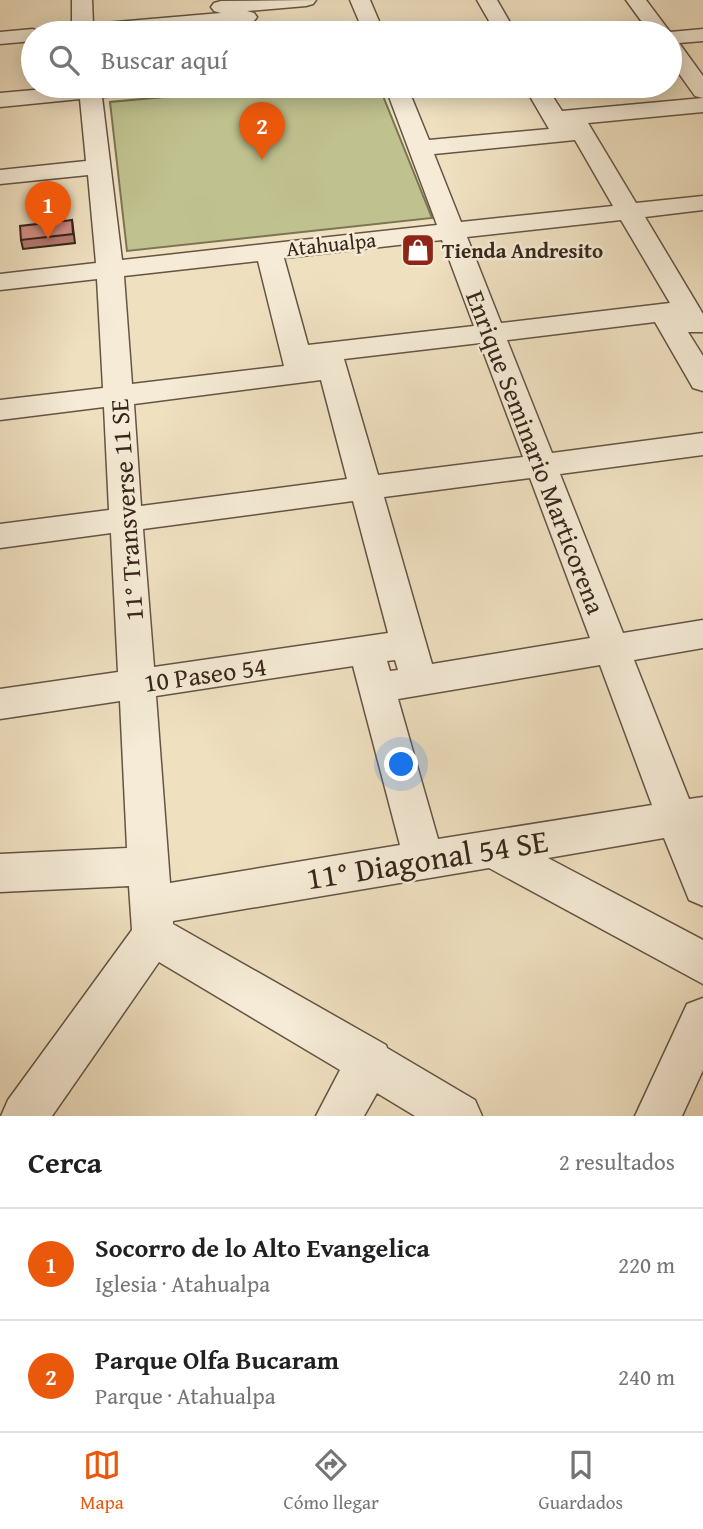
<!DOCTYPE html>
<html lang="es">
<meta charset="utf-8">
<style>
:root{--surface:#fff;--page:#f6f6f6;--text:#202124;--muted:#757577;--line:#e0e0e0;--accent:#ea580c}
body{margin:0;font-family:"Gentium Book Plus",serif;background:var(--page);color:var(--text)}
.you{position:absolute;left:402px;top:765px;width:24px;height:24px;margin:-18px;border:5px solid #fff;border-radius:50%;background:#1a73e8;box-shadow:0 0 0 10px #1a73e833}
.badge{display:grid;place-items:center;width:46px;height:46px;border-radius:50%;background:var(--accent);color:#fff;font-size:23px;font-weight:700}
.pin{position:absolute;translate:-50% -58px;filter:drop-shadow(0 2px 4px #0008)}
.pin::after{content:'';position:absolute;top:37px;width:24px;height:21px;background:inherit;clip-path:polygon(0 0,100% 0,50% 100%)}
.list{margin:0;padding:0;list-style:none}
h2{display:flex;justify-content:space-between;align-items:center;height:91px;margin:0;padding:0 28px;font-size:30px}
h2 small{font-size:23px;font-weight:400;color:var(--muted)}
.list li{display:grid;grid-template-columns:46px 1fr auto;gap:21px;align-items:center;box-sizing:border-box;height:112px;padding:0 28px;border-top:2px solid var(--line)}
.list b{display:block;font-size:26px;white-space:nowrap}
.list p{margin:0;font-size:23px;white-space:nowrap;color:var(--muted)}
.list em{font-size:23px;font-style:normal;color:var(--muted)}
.icon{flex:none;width:38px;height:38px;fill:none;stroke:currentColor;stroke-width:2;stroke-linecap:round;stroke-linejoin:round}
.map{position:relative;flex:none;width:703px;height:1116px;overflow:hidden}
.search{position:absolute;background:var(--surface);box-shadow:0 4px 18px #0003;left:21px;right:21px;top:21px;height:77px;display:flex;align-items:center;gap:18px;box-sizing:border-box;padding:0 24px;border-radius:38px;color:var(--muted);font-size:26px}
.sheet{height:315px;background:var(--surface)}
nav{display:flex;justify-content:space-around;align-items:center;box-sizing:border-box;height:98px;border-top:2px solid var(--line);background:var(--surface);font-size:19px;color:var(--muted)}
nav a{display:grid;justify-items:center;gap:4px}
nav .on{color:var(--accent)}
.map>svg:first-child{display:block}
.green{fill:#bfc18e;stroke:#7b7454;stroke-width:2}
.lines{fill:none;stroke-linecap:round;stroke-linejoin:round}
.minor-casing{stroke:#655444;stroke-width:3}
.minor{fill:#f5ebd6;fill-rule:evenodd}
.wall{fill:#b67971;stroke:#37261b;stroke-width:2}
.building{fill:#d48d83;stroke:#37261b;stroke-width:2}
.labels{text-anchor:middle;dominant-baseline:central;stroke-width:5;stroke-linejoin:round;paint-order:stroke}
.far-street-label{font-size:21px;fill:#37261b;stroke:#f5ebd6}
.far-poi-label{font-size:21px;font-weight:bold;fill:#37261b;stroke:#f5ebd6;text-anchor:start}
.street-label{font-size:26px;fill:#37261b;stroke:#f5ebd6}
.near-street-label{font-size:32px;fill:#37261b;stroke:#f5ebd6}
</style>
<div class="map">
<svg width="703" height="1116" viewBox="0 0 703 1116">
<rect width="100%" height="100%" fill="#efe0c0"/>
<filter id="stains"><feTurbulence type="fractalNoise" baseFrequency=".00286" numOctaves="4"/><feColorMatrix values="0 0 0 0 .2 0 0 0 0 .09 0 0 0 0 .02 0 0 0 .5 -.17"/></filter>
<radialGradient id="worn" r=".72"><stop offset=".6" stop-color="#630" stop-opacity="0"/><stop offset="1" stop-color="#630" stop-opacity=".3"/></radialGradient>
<path class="green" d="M284,86H379L432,218L127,251L110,102Z"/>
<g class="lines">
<g class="minor-casing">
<path id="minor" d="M72,0H92L93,24L221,13L214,11L211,7L214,3L221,1L316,0L313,4L306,6L247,11L254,13L257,17L254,21L247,23L128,33H47L50,29L72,25Z
M350,0H370L384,33H364Z
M477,0H497L516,33H496Z
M626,0H646L670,32L703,29V41L679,43L703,76V98L695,96L670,61V33H650Z
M33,29L42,33H33V41L0,44V32Z
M79,86H162L159,91L151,93L102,97L122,260L437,225L385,86H407L429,140L549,129L524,86H546L562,111L703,98V112L588,123L636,203L703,196V210L645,217L703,314V332H688L703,356V391L693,388L655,322L507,340L552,453L703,433V455L560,474L623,633L703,620V648L634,660L689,799L703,797V906L689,900L664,838L548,858L703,940V984L489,868L173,921V924L386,1045L387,1048L475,1100L482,1116H415L377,1093L364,1116H316L340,1070L159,962L52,1116H1L8,1100L132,930L129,886L0,892V854L127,848L120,701L0,719V689L118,672L111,533L0,548V524L109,510L104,407L0,420V400L103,388L97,279L0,290V274L96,263L88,175L0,184V170L86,161L80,99L0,107V93ZM575,140L613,206L461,222L434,154ZM621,220L670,303L501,323L467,237ZM442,240L474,326L308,345L284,258ZM258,261L284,366L132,384L124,276ZM480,343L523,457L378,475L344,359ZM321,380L347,479L141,506L134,404ZM530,478L590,638L432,664L384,497ZM353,501L388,633L154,667L143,529ZM395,660L398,670L390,671L387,661ZM600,665L652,805L438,839L398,699ZM353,666L400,845L170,883L156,696Z
M703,998V1070L682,1116H635L687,1004Z"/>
</g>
<use href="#minor" class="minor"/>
</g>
<path class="wall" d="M72,220L75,243L23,249L21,240Z
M405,241L431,249V254L408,256L404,246Z"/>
<path class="building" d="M72,220L73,234L21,240L20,226Z
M427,239L431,249L408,252L405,241Z"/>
<defs>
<g id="shop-square" transform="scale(1.75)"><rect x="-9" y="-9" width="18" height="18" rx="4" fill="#8f2418" stroke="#f5ebd6"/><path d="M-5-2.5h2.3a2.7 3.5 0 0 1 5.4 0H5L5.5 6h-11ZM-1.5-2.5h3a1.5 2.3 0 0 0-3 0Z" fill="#fff"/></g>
</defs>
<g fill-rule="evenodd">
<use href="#shop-square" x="418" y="250"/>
</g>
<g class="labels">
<g class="far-street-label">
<text transform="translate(331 244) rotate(-6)">Atahualpa</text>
</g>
<g class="far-poi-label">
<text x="442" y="250">Tienda Andresito</text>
</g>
<g class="street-label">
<text transform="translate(536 452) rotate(69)">Enrique Seminario Marticorena</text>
<text transform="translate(126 510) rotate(-94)">11° Transverse 11 SE</text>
<text transform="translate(205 674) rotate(-8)">10 Paseo 54</text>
</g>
<g class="near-street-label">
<text transform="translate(427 859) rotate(-9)">11° Diagonal 54 SE</text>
</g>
</g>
<rect width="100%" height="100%" filter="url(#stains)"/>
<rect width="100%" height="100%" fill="url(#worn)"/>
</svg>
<div class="you"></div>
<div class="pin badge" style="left:48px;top:239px">1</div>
<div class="pin badge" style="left:262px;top:160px">2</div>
<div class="search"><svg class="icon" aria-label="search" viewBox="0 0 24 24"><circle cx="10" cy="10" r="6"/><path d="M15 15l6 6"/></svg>Buscar aquí</div>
</div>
<section class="sheet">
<h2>Cerca<small>2 resultados</small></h2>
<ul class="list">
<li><span class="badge">1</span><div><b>Socorro de lo Alto Evangelica</b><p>Iglesia · Atahualpa</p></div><em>220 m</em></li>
<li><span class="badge">2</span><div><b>Parque Olfa Bucaram</b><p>Parque · Atahualpa</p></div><em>240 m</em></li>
</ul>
</section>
<nav>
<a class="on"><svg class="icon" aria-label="map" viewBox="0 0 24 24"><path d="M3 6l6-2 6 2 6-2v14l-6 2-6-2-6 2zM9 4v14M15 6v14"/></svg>Mapa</a>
<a><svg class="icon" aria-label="directions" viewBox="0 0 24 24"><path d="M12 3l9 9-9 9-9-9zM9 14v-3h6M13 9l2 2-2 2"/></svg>Cómo llegar</a>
<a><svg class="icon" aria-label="saved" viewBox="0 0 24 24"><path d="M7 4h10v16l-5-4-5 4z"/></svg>Guardados</a>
</nav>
